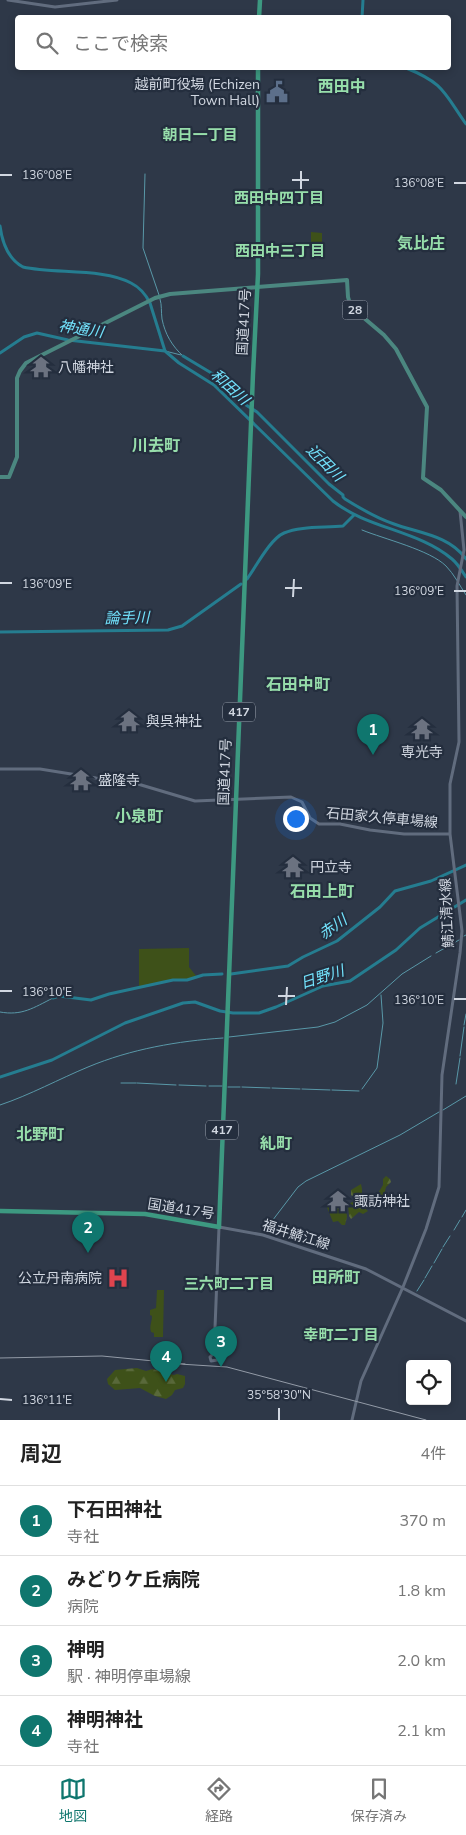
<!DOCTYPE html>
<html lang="ja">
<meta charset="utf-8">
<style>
:root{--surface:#fff;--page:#f6f6f6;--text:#222;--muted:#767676;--line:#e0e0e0;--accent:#0f766e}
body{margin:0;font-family:"Nunito Sans","Noto Sans JP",sans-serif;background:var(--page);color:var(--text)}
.controls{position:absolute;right:15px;bottom:15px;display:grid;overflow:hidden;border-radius:5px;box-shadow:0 2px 8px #0003}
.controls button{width:45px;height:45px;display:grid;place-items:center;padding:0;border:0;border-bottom:1px solid var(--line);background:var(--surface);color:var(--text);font:25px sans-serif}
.you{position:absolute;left:295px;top:818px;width:18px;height:18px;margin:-12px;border:4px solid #fff;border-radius:50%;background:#1a73e8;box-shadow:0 0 0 8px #1a73e833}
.badge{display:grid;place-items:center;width:32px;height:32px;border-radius:50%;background:var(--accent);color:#fff;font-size:16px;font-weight:700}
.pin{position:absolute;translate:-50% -41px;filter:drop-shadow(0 1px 2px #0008)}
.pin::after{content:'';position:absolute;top:26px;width:18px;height:15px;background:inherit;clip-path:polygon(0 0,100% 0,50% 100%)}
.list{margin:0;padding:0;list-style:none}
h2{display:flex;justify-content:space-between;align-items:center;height:65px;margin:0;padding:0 20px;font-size:21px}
h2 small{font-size:16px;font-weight:400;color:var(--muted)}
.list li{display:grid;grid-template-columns:32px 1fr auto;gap:15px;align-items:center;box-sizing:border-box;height:70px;padding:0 20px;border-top:1px solid var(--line)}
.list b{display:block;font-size:19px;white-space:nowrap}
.list p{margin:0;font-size:16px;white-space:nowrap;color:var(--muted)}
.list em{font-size:16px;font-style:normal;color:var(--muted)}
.icon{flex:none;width:28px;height:28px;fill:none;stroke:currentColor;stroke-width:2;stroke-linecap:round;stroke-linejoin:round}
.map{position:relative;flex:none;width:466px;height:1420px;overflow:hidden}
.search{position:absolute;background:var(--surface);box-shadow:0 2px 8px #0003;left:15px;right:15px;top:15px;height:55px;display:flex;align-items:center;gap:12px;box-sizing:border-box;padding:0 18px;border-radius:5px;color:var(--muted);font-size:19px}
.sheet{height:345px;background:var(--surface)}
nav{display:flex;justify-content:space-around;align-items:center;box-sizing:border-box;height:70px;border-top:1px solid var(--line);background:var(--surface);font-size:14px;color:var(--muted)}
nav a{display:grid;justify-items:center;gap:2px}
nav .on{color:var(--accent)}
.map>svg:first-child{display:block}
.green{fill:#3e5119}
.forest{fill:url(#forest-firs)}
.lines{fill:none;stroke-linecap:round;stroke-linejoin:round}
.stream{stroke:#5998a8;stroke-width:1}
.river{stroke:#257d90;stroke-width:3}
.secondary{stroke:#616c7e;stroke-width:3}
.primary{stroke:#4b8780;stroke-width:4}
.highway{stroke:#3d9981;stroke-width:4.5}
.tram{stroke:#939ba7;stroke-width:1}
.ticks{fill:none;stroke:#d1d7e1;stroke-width:2}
.labels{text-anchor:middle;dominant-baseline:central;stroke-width:4.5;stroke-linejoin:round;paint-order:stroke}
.shield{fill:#242e3e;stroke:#9da4b0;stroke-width:1}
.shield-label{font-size:12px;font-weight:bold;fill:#d1d7e1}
.poi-label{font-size:14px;fill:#d1d7e1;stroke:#242e3e;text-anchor:start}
.street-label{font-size:14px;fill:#d1d7e1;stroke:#242e3e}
.neighbourhood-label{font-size:15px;font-weight:bold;fill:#97deab;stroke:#242e3e}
.water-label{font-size:15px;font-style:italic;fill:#73e4fe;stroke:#242e3e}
.quarter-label{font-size:16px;font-weight:bold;fill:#97deab;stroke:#242e3e}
.ticks-label{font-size:12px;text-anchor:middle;fill:#d1d7e1;stroke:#242e3e;stroke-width:4.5;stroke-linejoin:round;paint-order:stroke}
</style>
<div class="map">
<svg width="466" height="1420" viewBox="0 0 466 1420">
<defs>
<pattern id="forest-firs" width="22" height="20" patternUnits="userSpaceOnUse" patternTransform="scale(1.25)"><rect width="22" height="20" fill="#3e5119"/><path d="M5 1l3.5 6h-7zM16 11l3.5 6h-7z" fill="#59693a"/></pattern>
</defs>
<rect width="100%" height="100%" fill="#2e3848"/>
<path class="green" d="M311,232L322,233V253H311Z
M189,948V967L197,977L181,980L173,979L139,987V949Z
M157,1290H164L163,1337H154V1333L151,1332C149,1326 152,1322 152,1316L150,1315V1310L156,1308Z"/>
<path class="forest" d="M386,1176L390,1179L391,1182L386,1187L382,1203H379L374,1200L383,1185V1179Z
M361,1184L362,1189V1196L364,1199L365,1208L368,1211L363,1214L359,1212L351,1219L349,1216L348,1204L355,1201V1198L351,1195V1190Z
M333,1198L335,1202L338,1203L339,1200L342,1204L345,1200L347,1217L345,1225H342L338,1221L333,1222L326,1205L329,1204Z
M137,1368L146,1371L153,1369L174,1375L177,1374L185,1376V1384L183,1388L175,1390L172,1395L166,1399L155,1396L140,1388L115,1390L108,1384L107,1379L115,1370Z"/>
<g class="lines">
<path class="stream" d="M145,174L143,248L159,295
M160,299C162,305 161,312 162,319C165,334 172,346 183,356
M165,351L181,355
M362,530C384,539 430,550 446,566C454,574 460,586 466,595
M464,936L466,935
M436,953L459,940
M0,1012C22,1016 33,1008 53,998
M464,1025L466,1014
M229,1037L318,1027L335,1022L367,1005L402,974L431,956
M460,1056L464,1027
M121,1083H136
M137,1083L176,1085
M456,1084L460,1058
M179,1085L206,1086
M209,1086H222
M228,1087H240
M242,1087L270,1088
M272,1088L300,1089
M302,1089L330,1090
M362,1089L377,1068L383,1023L381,995
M332,1090L359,1091
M0,1105C30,1095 59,1079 88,1067C131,1049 178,1041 223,1038
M443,1110L466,1096
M462,1217L466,1210
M269,1225L298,1187L306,1181L400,1135L439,1112
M454,1230L460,1220
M443,1247L450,1236
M434,1263L442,1249
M425,1278L432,1266
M417,1291L424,1280"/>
<path class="river" d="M362,18L363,0
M406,68C444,83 444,93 466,124
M0,226C2,241 8,259 23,267C54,274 104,268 131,283C139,287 146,295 150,303L165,351L179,363L214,385L333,501C368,529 418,530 452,559C458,564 462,571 466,577
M0,353L24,337L37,333L68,340L165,351
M183,356L218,377L246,405L257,412L329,484L343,495V497L345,499C361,509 376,518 394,524C418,533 449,535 466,559
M247,579C256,567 270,539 284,533C300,526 325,528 343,526L354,515
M0,632L168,630L182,626L241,584
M231,974L288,966L303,957L337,941L380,907L395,891L431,881L466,865
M53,998L59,996L91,1000L109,994L173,980H187L203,975L222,974
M0,1077L52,1060L125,1023L183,1003L195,1002L220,1011L233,1013H259L276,1007L323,986L350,981L396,950L420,928L466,900"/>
<path class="secondary" d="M8,0L55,7L117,0
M0,769H40L96,778L121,779L195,801L291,797L302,802L310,818L319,824H340L370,830L404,834H450
M214,1353L218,1357L217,1360L211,1361L210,1357L214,1353L219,1227L263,1235L366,1269L466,1321
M352,1420L361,1381L403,1287L426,1229L439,1187L442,1075L460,953L462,931L450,834V784L459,742L457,586L464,550L460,511"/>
<path class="primary" d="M0,477H9L17,457V378L20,371L26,363L155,298L170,294L347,280L348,297L351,307L384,335L396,349L427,407L423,478L441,490L466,517"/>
<path class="highway" d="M259,18L260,0
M0,1211L145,1214L219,1227L253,374L258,274V68"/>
<path class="tram" d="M0,1358L102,1356L185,1364
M179,1364L227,1367L426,1420"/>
</g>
<path class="ticks" d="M0,175H12M292,180H309M454,183H466M301,189V171M0,583H12M285,588H302M454,591H466M293,597L294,579M0,991H12M278,996H295M454,999H466M286,1005L287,987M0,1399L12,1400M279,1420V1408"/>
<defs>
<g id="civic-bare" transform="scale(1.725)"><path d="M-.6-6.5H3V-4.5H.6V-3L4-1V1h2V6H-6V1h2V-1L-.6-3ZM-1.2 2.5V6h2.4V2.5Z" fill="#5c6f8a" stroke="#242e3e" stroke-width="2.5" paint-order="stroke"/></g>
<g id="temple-bare" transform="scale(1.725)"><path d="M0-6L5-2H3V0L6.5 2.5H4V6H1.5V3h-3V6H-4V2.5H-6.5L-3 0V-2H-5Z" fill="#6b7280" stroke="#242e3e" stroke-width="2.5" paint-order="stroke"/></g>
<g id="hospital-bare" transform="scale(1.725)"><path d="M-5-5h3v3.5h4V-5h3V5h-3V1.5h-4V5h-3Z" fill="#e0444e" stroke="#242e3e" stroke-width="2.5" paint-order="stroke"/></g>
</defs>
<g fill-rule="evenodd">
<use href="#civic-bare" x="277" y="92"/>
<use href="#temple-bare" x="41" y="367"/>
<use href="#temple-bare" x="129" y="721"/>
<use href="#temple-bare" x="422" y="729"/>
<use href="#temple-bare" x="81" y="780"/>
<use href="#temple-bare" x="293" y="867"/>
<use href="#temple-bare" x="338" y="1201"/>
<use href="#hospital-bare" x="118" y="1278"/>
</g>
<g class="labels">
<g class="shield">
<rect x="342.5" y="300.5" width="25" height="19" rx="4"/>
<rect x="223" y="702.5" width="32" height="19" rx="4"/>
<rect x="206" y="1120.5" width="32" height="19" rx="4"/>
</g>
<g class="shield-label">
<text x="355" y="310">28</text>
<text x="239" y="712">417</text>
<text x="222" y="1130">417</text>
</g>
<g class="poi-label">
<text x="260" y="84" text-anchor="end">越前町役場 (Echizen<tspan x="260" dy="16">Town Hall)</tspan></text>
<text x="58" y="367">八幡神社</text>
<text x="146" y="721">與呉神社</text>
<text x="422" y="752" text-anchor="middle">専光寺</text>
<text x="98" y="780">盛隆寺</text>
<text x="310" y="867">円立寺</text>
<text x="354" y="1201">諏訪神社</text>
<text x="102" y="1278" text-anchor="end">公立丹南病院</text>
</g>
<g class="street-label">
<text transform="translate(244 322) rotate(-87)">国道417号</text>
<text transform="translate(225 772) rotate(-88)">国道417号</text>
<text transform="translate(382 818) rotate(5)">石田家久停車場線</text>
<text transform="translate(447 913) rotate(-93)">鯖江清水線</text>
<text transform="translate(181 1209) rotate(9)">国道417号</text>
<text transform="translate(296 1235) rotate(17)">福井鯖江線</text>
</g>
<g class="neighbourhood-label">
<text x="200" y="135">朝日一丁目</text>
<text x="279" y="198">西田中四丁目</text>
<text x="280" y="251">西田中三丁目</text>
<text x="229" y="1284">三六町二丁目</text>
<text x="341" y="1335">幸町二丁目</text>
</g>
<g class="water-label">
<text transform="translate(81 329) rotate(9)">神通川</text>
<text transform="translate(230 387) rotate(42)">和田川</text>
<text transform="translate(325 463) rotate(45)">近田川</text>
<text transform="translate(127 618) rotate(-1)">論手川</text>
<text transform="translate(333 927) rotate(-35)">赤川</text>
<text transform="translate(322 977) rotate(-18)">日野川</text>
</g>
<g class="quarter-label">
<text x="342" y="87">西田中</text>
<text x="421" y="244">気比庄</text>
<text x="156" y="446">川去町</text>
<text x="298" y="685">石田中町</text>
<text x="139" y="817">小泉町</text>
<text x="322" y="892">石田上町</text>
<text x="40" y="1135">北野町</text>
<text x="276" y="1144">糺町</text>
<text x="336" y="1278">田所町</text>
</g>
</g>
<g class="ticks-label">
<text x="47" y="179">136°08'E</text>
<text x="419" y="187">136°08'E</text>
<text x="47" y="588">136°09'E</text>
<text x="419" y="595">136°09'E</text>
<text x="47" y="996">136°10'E</text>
<text x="419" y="1004">136°10'E</text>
<text x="279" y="1399">35°58'30"N</text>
<text x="47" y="1404">136°11'E</text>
</g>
</svg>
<div class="controls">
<button><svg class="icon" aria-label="locate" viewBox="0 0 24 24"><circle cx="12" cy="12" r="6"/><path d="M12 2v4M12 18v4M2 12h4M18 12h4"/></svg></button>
</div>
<div class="you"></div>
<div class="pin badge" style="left:373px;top:755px">1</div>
<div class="pin badge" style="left:88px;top:1253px">2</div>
<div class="pin badge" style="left:221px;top:1367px">3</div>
<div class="pin badge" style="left:166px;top:1382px">4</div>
<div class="search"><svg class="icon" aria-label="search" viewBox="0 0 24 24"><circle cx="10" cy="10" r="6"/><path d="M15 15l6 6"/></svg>ここで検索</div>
</div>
<section class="sheet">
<h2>周辺<small>4件</small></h2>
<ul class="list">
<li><span class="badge">1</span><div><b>下石田神社</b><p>寺社</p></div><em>370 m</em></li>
<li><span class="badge">2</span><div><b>みどりケ丘病院</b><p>病院</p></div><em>1.8 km</em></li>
<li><span class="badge">3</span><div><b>神明</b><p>駅 · 神明停車場線</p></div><em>2.0 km</em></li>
<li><span class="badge">4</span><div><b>神明神社</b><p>寺社</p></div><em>2.1 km</em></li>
</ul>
</section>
<nav>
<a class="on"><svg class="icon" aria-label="map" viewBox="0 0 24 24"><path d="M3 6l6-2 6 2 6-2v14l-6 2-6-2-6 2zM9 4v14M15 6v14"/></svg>地図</a>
<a><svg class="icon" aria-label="directions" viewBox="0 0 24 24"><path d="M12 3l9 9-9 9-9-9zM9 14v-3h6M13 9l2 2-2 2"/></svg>経路</a>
<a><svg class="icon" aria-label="saved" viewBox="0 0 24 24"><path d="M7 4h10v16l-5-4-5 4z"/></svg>保存済み</a>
</nav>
